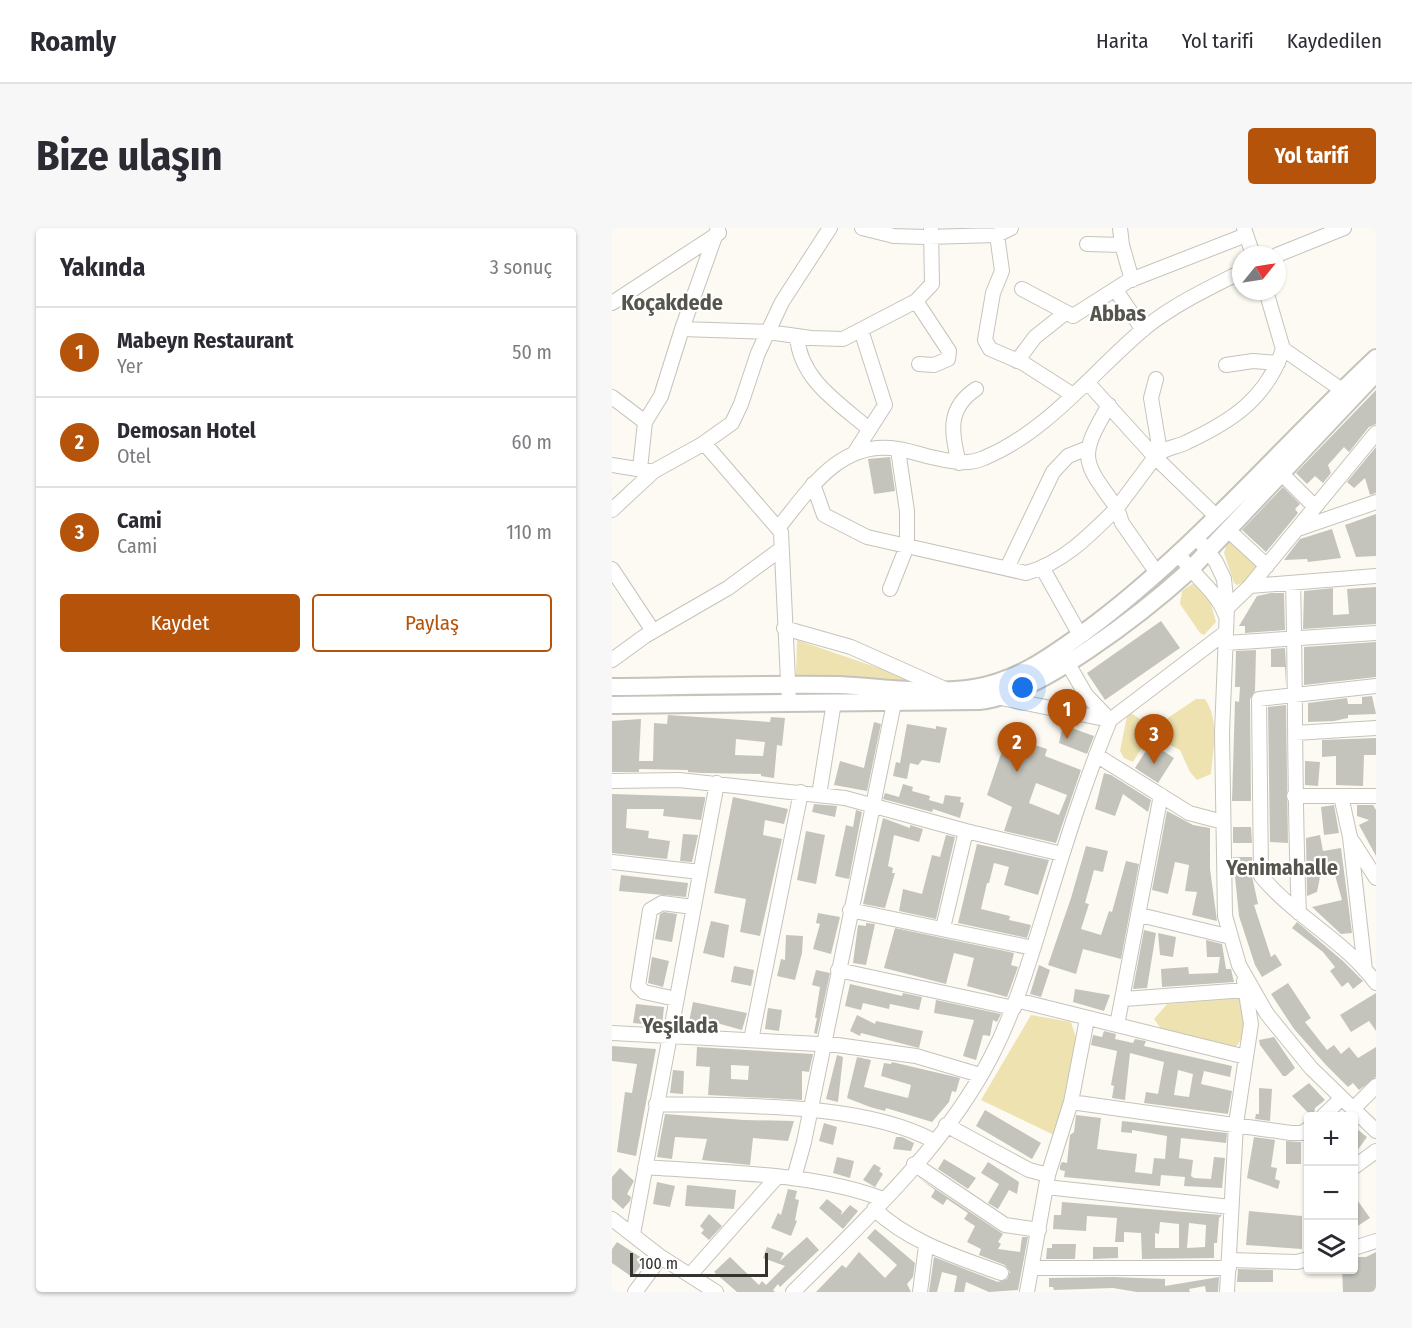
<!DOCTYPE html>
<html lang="tr">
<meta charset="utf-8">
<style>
:root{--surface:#fff;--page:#f7f7f7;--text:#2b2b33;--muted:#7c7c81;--line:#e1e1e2;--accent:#b45309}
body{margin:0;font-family:"Fira Sans Condensed",sans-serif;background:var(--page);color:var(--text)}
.controls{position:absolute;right:18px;bottom:18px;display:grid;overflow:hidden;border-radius:6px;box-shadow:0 2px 4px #0004}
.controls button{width:54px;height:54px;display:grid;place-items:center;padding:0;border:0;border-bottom:2px solid var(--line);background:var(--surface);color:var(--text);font:30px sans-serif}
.compass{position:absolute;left:620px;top:18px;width:54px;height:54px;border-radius:50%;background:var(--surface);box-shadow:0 2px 4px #0004;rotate:60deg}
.scale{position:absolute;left:18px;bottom:15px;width:138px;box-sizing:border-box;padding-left:6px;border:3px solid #343330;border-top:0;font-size:16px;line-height:21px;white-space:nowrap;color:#343330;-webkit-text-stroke:4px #fff;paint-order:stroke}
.you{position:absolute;left:411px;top:460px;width:21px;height:21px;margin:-15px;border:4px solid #fff;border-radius:50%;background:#1a73e8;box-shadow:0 0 0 9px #1a73e833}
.badge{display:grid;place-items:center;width:39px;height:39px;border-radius:50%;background:var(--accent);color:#fff;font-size:20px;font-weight:700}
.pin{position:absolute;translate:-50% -50px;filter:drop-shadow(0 2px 3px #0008)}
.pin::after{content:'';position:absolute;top:32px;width:21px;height:18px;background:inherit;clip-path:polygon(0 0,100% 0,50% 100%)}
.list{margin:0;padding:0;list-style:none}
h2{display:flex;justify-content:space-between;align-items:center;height:78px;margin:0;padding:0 24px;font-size:26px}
h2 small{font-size:20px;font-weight:400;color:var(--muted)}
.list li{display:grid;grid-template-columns:39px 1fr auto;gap:18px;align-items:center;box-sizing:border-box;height:90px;padding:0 24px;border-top:2px solid var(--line)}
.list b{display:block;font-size:22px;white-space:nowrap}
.list p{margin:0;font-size:20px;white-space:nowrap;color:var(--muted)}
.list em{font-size:20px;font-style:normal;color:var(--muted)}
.actions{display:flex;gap:12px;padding:18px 24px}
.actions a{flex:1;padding:14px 0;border:2px solid var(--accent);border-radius:6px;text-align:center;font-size:21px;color:var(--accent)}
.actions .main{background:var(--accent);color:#fff}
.icon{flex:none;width:33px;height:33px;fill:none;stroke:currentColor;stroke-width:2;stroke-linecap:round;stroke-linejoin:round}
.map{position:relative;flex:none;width:764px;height:1064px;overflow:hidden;border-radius:6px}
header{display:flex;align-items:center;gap:36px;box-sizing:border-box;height:84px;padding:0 30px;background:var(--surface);border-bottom:2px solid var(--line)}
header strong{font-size:28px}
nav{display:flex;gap:33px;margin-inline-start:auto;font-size:21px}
.intro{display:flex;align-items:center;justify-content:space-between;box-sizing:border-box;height:144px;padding:0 36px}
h1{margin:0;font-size:42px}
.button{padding:15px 27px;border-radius:6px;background:var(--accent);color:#fff;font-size:21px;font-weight:700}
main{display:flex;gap:36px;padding:0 36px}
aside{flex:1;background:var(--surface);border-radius:6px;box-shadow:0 2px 4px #0004}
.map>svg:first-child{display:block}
.green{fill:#eee3b0}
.building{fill:#c5c4bc;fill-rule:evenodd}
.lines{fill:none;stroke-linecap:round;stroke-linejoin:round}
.minor-casing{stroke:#c5c3bb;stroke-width:16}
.major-casing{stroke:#c5c3bb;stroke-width:20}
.minor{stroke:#fff;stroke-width:14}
.major{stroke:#fff;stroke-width:16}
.labels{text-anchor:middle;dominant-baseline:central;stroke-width:4.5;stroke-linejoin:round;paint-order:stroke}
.district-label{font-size:22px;font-weight:bold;fill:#55544d;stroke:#fff}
</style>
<header>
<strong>Roamly</strong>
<nav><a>Harita</a><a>Yol tarifi</a><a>Kaydedilen</a></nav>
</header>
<div class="intro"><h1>Bize ulaşın</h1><a class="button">Yol tarifi</a></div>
<main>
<aside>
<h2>Yakında<small>3 sonuç</small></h2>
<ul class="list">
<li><span class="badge">1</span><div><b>Mabeyn Restaurant</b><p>Yer</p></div><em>50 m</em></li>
<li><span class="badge">2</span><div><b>Demosan Hotel</b><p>Otel</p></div><em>60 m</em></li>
<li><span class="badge">3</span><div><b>Cami</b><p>Cami</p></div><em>110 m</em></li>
</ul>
<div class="actions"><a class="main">Kaydet</a><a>Paylaş</a></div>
</aside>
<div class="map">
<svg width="764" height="1064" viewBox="0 0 764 1064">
<rect width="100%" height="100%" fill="#fcfaf2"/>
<path class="green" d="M617,309L648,339L636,352L625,357L622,355L612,325Z
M583,354L595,362L604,394L592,407L588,405L568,376L570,363Z
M185,412L293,449L294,455L184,448Z
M584,471H593C608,493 601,521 599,546L585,552L578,544L568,522L544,510L532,516L521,534L512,530L508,523L516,483L541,500Z
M630,770C631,786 637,809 622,820L550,802L542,791L555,776Z
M419,787L459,794L465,813L456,858L442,907L369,872Z"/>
<path class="building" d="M764,162V196L757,199L737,224L732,219L716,237L719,245L711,255L703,248L695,256L684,245Z
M764,219V265L758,267L753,250L742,260L735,254Z
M278,229L283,263L262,266L256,231Z
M671,259L688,276L683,281L686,285L654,324L630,302Z
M764,286V328L744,329L733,297Z
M720,301L729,330L696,334L695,331L672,332L688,311Z
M764,359V396L691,401L692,363L721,360V387L737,386L735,361Z
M659,365H672L673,402L633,405V398H627L645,368Z
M549,393L568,420L493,472L475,445Z
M764,414V449L692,457V419Z
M673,420L674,438V458L673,439H659V421Z
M644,422L643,463L638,471L639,573H620L623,473L627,474L628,459H623L624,423Z
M760,468L764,486L736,487V490L722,493L696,494V475L735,470L736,476H750V469Z
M674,477L676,615L658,614L656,479Z
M56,487L158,494L159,489L173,490L170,518L165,517L162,550L149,548V546L89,545L76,544V542L27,541V544H0V493L29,491L27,533H41L42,495L55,496ZM124,511L153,514L151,528L123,527Z
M262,494L269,496L255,563L222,557L228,533L252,540Z
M295,496L324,501V498L335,500L328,535L310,532L306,537L298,535L295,551L281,548L284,534L288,535Z
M451,497L482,508L475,526L447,515Z
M395,508L435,521L433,528L469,542L444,615L392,603L400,579L375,567ZM424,555L455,567L447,587L417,575Z
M764,510V527H752L751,558L724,557V528L710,529V512Z
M539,515L562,530L546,555L523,540Z
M693,533L708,534L706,558L693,557Z
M492,545L499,547L539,572L536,584L511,566L503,588L483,581Z
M291,556L301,559L300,563L318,568L317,572L331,576L333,567L349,569L348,574L352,575L348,590L321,581L320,584L271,571L273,565L287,569Z
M0,566L93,569V572L89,592L51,588L52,581H15L14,600L37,603L36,610L58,613L55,631L0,625Z
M121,569L176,581L172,596L153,592L151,607L170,611L148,708L128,704L134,671L102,665Z
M202,576L225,578L223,589L200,584Z
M722,577L727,605L712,607L709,579Z
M745,577H761L764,582V628L747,597L757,592L745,588Z
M244,582L250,584L237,651L223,648L234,597L241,599Z
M555,583L581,597L598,600V641L605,693L580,687L585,664L573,663L577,637L563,634L556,666L540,662Z
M271,590L298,600V597L311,601L307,614L282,607L276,638L281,640L280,645H283L273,680L251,676Z
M621,599H639L640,615H621Z
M194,603L213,607L204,656L185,652Z
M71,606L86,607L80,634L68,633Z
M334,607L343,609L324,691L287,683L291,661L310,666L320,627L328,629Z
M708,607L711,623L729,620L740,705L729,706L700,679L730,672L723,647L708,649L705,664L695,668L694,610Z
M365,616L437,632L426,667L392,657L397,639L382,635L377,655H375L369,681L398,688L397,692L419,697L415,710L346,695Z
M474,618L496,623L491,644L482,642L473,675L477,676L469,701L489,707L497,683L500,684L514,633L527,636L509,731L471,721L464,746L436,737L459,670Z
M621,629H640V648L646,676L642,677L659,729L663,726L670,737L650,749L643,737L627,688Z
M9,647L76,655L74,669L7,663Z
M52,684L65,686L60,714L43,711L48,686Z
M206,685L228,689L219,726L201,721L208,696L204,695Z
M99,693L117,697L112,730L91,725Z
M685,694L731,733L751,753L741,761L736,754L730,759L718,743L723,739L711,724L680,700Z
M254,695L263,696L254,737L241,735L246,697L254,698Z
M283,700L402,725L399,737L406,739L395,769L355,758L362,730L342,725L334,756L272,740Z
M532,702L544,705L535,760L521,761Z
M546,705L564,709L561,729L548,727Z
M174,707L191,708L190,725L183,752L165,748L169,731L173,732Z
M594,712L610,716L614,741H619L622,754L550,759L549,741L576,739L577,746L606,745L608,729H595Z
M40,729L57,733L51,759L36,755Z
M427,737L438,742L429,769L418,766Z
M122,738L142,742L139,758L119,754Z
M204,742L218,745L205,806L202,805L205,790H203L208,759L200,757Z
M676,755L699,790L693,794L715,822L722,817L729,826L737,819L746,830L764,819V849L747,862L741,855L736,859L714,837L682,801L659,766Z
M238,756L290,768L291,765L310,769L307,782L278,776L277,781L251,775L249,782L233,778Z
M463,761L498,767L492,783L461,774Z
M764,765V803L757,793L739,804L728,787Z
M324,772L389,786L385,794L381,792L378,808L371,807L364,832L351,828L362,792L322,785Z
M81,774L135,785L130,802L101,794V798L77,794Z
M24,776L52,779L50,798L21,795Z
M156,780L170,782L167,803L153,801Z
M245,787L263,796L264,793L311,803L307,820L249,805L248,808L238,803Z
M492,803L504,806L503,811L521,815L523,811L534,813L532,818L620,838L618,849L592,843L589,856L620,863L616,886L532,875L534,864L546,866L552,834L518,825L513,872L500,870L502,858L499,857L505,823L479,817L481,807L490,809ZM566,842L581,846L577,869L562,867Z
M662,809L683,840L674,848H671L648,817L647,812Z
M0,818L44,821L24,928L5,924L13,864L20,865L25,836L0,833Z
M85,819L201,826L197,844L190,843V872L96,867L98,839L84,838ZM119,837L137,838L136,852L119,851Z
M225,827L231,829L226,874L214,871Z
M245,829L259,832L252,859L296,870L299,857L269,848L272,835L279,836L280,834L348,850L344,864L340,863L337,874L320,894L274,880L273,883L258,879L235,870Z
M61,842L72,843L71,866L58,865Z
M697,855L713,872L703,880L702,888H699L680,868Z
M647,860L660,861L658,893L643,891L644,886H647Z
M373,882L429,915L420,931L364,898Z
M53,886L132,892L182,893L176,913L141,910L138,937L90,932L95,911L63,909L60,931L45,929Z
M464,887L489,890L485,921L525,926L523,944L540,946L542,930L553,931L555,908L520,902V905L509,904L510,893L615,905L614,915L569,910L567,930L581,932L579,948L582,950L599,951L602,929L613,930L610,960L572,958L573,949L549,947L548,958L452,949L453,943L448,942V938L450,934L455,935L458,907L462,904Z
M212,895L225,899L221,917L207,913Z
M745,901L755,909L745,923L741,919V904Z
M284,909H290L302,915L299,923L281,921Z
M642,909L663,912L659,939L665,940L663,951L668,953L666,961L635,950Z
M674,913L689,914V936H674Z
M225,929L242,933L238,950L221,945Z
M332,931L364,950L356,961L326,941Z
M376,934L407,954L405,966L397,962L386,981L376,975L387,956L369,945Z
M262,936L269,940L267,943L271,946L263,959L251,952Z
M8,940L22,953L15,966L19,969L18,973L11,981L0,971V949Z
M307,950L391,1006L386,1014L389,1016L386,1021L408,1024L410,1009H416L406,1062L377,1064L354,1054L352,1064H342L345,1048L330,1044L325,1064H317L322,1029L386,1054L395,1051L398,1044L393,1037L367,1027L369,1021L355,1014L363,998L352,991L356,985L335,971L331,977L319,969L323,962Z
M45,954L63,958L58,979L41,976Z
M75,957L124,962L122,981L73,978Z
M176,961L185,963L183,971L187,972L183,992L185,993L179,1008L159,1000L166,985L169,987Z
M741,966L758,990L741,1001Z
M215,971L230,983L229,987L238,977L246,983L231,1001L207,980Z
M450,974L610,987L607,990L605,1015H602V1030L530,1031L529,1005L512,1004V1014H503L505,990L475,988L474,1003L441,1001L442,987H449ZM548,994L567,996V1020H543V1005L547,1006ZM577,995L594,997L593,1019L575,1020Z
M637,983L690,988V1021L634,1017Z
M97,986L110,998L97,1012L89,1005L92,1002L88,998Z
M263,1001L303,1035L301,1049L295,1056L299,1064H204L230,1037L234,1040L247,1024L273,1050L285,1037L255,1010Z
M195,1009L207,1022L168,1059L166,1056L161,1062L163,1064H125L102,1044L118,1029L147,1057L150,1053L154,1057L173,1038L151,1030L155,1019L172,1025L168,1033Z
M5,1014L33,1032L20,1049L0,1035V1021Z
M440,1016H464L463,1031H434L435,1020H440Z
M481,1019H506V1030L481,1031Z
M764,1024V1064H731L730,1041H741V1029H754Z
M626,1041L661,1042V1054H625Z
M501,1049L553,1051V1058L607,1049L606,1064H594L593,1058L577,1061L578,1064H525L501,1060L442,1062L441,1059H437V1050Z"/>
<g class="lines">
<g class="minor-casing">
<path id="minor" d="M250,0L282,8L314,9L385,7L399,0
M508,0L510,17L520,52
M632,0L641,27
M385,7L390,43L381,65L373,112L378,121L411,135L461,167
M475,16L510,17
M665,27L732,0
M410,61L461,88L516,53L634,7
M503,61L531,102
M654,63L671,121L730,162
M304,73L337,123L336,131L322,137L307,136
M0,75L107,5
M70,101L156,104L199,110L231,111L304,73L320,56L319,0
M185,108C188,152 227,175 257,201
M405,133L423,109L452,86
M614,137L641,133L666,135
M544,151L539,170L548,224
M475,154L543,229L505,280L510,295L545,345
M0,169L33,194
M92,215L169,304L177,474
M243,224L273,177L249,102
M347,235C339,205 335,180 364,161
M0,237L37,243
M28,241L33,194L49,168L70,101L106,0
M669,245L703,279
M201,256L212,287L255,309L414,345C451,335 479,306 505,280C470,232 466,230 497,177
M0,282L42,243L89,217L120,195L129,176L146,125L170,74L218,0
M605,289L543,229C552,219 564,220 575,214C620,193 655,170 671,121
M166,300C196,264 225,215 279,220C292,221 306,226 319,229C337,233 354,238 372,230C437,203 482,142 534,99C563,76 597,60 629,44
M686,301L764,274
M616,302L655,338
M590,316L604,334L612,351L615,380L610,505L613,688L627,737L655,786L699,840L764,903
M567,326C580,347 604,362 613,386
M395,340L441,244L456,228L476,220
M0,341L41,403
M431,341L468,407
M681,355C684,465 682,575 687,685
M638,358L764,205
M278,361L295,318V283L286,222
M615,380L638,358L764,348
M172,400L239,419L333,461
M614,415L764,405
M0,432L33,408L116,360L169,321
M764,458L647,471L649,648C683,689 732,712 764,755
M389,470L498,492L614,404
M683,505L764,500
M484,527L577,585L611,594
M0,553L67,552L233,570L354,603L450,626
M207,567L222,474
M682,568H764
M729,568L738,609L753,742
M741,614L764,650
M0,634L88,644
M238,682L421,720
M528,687L619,709
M331,700L354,603
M226,742L402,780
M64,771L32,764L26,758L38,682L50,675L81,679
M512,771L634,762
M404,772L634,829
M505,797L549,567
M0,805L225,817L304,828L368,847
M139,812L189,564
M459,874L679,905H690L696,901
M44,876C126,878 250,874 322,913
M741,881L764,858
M711,888L730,870
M334,897L417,942L436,947
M302,936L393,997L427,1002
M33,939C110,945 200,944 271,971
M742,939L764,923
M182,950L192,914L282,475
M434,959L619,979
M262,981C299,1015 343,1028 389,1045
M0,991L49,1029L104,1064
M21,1006L105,555
M742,1020L764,1013
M618,1032L685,1034L696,1031
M420,1040H617
M78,1047L164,950
M23,1064L49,1029
M181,1064C252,993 332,920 379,829C404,781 419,728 435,676C454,614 473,553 498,492L474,467L455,434
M308,1064L314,1018
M415,1064L436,947L459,874L475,791
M615,1064L624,896L639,796L632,753"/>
</g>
<g class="major-casing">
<path id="major" d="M0,459C75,458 151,456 227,457C271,459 318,467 362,460C406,453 439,428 474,403C581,324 667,221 764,130
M0,477L367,473C425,468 533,383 577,343L764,145"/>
</g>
<use href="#minor" class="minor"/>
<use href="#major" class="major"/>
</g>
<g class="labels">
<g class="district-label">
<text x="60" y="74">Koçakdede</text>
<text x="506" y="85">Abbas</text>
<text x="670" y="639">Yenimahalle</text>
<text x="68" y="797">Yeşilada</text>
</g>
</g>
</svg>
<div class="controls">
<button>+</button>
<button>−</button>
<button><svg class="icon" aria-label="layers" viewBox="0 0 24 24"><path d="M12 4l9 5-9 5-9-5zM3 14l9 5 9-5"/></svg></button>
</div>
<svg class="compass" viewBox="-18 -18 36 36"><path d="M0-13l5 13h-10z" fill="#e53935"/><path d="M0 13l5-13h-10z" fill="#7c7c81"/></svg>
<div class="scale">100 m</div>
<div class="you"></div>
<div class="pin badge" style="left:455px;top:511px">1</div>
<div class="pin badge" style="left:405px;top:544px">2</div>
<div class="pin badge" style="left:542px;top:536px">3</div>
</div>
</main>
